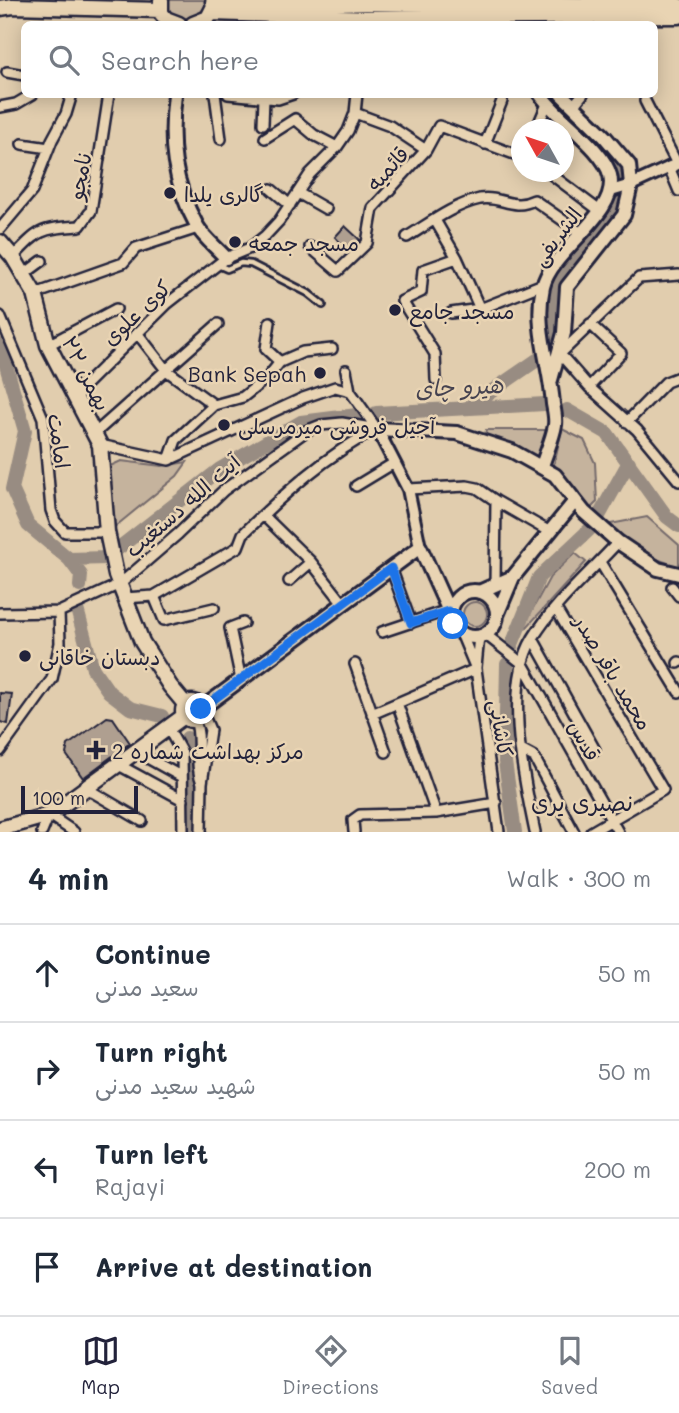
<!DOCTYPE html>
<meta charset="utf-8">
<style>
:root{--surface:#fff;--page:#f2f2f3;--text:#1f2937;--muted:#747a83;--line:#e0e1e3;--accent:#22223b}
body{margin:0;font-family:Mali,"Playpen Sans Arabic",sans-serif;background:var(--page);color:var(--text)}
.compass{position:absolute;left:511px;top:119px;width:63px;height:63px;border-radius:50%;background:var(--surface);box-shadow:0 4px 18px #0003;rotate:310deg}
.scale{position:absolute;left:21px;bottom:18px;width:117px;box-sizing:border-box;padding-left:7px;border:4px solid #22223b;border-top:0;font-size:19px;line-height:24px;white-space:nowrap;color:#22223b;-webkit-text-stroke:5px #e9d4b3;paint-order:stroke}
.stop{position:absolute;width:21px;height:21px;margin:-16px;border:5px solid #1a73e8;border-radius:50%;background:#fff}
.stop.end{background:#1a73e8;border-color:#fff;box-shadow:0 2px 7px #0008}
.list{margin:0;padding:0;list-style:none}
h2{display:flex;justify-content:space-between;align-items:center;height:91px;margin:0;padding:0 28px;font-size:30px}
h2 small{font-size:23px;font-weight:400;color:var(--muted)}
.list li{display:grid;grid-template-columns:46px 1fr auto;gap:21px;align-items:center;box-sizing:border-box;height:98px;padding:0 28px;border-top:2px solid var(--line)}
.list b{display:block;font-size:26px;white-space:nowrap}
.list p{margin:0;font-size:23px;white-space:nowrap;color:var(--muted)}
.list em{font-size:23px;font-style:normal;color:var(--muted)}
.icon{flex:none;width:38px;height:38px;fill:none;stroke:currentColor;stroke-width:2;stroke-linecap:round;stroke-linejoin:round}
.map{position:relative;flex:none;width:679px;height:832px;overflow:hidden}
.search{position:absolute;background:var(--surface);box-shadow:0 4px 18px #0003;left:21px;right:21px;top:21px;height:77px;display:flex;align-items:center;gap:18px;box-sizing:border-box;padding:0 24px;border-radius:10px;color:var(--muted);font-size:26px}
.sheet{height:483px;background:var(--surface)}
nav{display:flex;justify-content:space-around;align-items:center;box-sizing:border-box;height:98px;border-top:2px solid var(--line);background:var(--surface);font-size:19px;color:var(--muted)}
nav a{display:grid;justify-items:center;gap:4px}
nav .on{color:var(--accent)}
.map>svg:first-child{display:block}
.green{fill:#c5b39d;stroke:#746a6c;stroke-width:2}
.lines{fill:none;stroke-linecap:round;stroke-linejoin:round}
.river{stroke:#988c82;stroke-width:14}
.building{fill:#af9f90;stroke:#22223b;stroke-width:2}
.service-casing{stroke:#22223b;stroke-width:10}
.minor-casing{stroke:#22223b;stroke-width:14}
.tertiary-casing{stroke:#22223b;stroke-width:16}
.secondary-casing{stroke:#22223b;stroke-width:18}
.primary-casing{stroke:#22223b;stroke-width:19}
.service{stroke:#e9d4b3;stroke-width:4.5}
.minor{stroke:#e9d4b3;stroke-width:9}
.tertiary{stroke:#e9d4b3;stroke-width:10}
.secondary{stroke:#e9d4b3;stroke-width:12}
.primary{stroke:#e9d4b3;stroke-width:14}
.route{stroke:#1a73e8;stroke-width:9}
.poi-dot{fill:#22223b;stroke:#e9d4b3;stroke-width:2.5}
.labels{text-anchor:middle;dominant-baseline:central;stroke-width:5;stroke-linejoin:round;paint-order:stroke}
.street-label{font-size:21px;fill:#22223b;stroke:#e9d4b3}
.poi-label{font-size:21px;fill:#22223b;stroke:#e9d4b3;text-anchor:start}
.water-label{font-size:23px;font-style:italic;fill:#454250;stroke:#e9d4b3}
.neighbourhood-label{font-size:23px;fill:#22223b;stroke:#e9d4b3}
</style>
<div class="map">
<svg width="679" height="832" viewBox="0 0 679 832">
<rect width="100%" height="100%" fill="#e1cdae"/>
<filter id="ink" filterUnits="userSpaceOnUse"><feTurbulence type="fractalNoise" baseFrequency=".0143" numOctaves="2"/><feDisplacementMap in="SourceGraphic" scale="14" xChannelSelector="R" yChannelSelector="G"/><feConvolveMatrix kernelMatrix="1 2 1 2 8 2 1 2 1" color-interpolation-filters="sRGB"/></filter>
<g filter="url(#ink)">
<path class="green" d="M169,0H204L206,6L197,16L183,19L166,11Z
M562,429L584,440L595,463L597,502L588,511L554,464Z
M486,430H546L548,435L539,459L485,435Z
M121,461L162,466L187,462L177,476L111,530L108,467Z
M647,517L679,545V567L654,558L600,526Z
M575,553L586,562L527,627L525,623L550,577Z
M463 614a12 12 0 1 1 24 0a12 12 0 1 1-24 0Z"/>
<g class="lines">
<path class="river" d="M578,24H579
M553,94L557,102L588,127L622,179
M0,345L25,431L12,489L28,525L69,559L81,575L80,586
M551,350L554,283L606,221L618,196
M469,407L537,360
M567,410L607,433L667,517L679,526
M376,413L545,404
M595,523L629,462
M69,559L106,558L220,469L301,422L357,415
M77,609L93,669L109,692L130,708L162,716
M509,652L539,577L589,530
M507,664L505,762L515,832
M187,738L190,832"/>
</g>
<path class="building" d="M345,226L360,240L348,251L335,237Z
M0,693L12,694L8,724L0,722Z
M107,717L113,718L130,743L83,778L66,754L68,745Z"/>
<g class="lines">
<g class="service-casing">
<path id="service" d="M218,265L227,269L241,263L251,264L308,293L323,305"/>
</g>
<g class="minor-casing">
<path id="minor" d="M7,72L24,75
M215,94L221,139
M228,94L278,99L293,94
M645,101L677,164
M573,106L583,94
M0,107L16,104L33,94
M355,113L390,126L426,150
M263,124L264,98
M536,130L547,104
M265,138L295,119L314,135L337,147
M22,144L49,148
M485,144L502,101V94
M669,167L679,191
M548,172L600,211
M271,189L290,205
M298,193L326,209
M435,220L457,258L480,309L543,284
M0,229L32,191L52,140L66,114L72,94
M407,237C430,223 453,205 480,199C501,195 512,211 534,200L581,233
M310,247L338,271L367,243L373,208L426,150L439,126L522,157
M13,257C41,228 40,229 80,226L91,211L109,94
M23,275L42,261
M679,275L639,278L560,354L589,387L637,430L679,481
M35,294L123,263L136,248L198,228
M451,313L480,309
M0,316L43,418L51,510L55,521L65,532H107
M270,322L266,349L280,362
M48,345L116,309
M346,370L350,391L377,429
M436,380L435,354L402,301L421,292L423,270L457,258
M589,387L621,353L590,324
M75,395L167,304L226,258L250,248L265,236L279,221L310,174L337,147L348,131L355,113L357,94
M214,405L243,397L268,377L280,362L303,352L332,349
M627,422L666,382L679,377
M94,434L166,370L138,334
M100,445L169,460L303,398L335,387L350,391
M169,460L176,440L214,405L166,370L218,324
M356,486L394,463
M408,489L467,486L477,488L496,501
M263,515L311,562L343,603
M600,562L679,692
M391,568L411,623
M289,581L311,562
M495,585L496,501L550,532
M672,587L679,596
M154,596L164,620L214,608
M124,598L154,596L238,547L243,534C285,493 326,455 377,429
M556,609L663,790L591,832
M0,613L59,612L120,584L178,534L224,490L306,431L321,425L342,423L377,429
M382,632L448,610
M461,633L476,669L499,832
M485,634L523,664L618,832
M533,639L595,750
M678,663L679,662
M355,664L386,752
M476,667L479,636
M241,680L230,628L243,623
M397,703L436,813
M372,714L476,669
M195,720C203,741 193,762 202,783
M168,728L182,753L183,832
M521,750L534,757L574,832
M0,751L52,679L60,643L59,612
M135,751L182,777
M117,764L183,800
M84,787L142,821
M42,832L49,815L74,832
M201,832L202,783L210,730L201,709
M354,832L353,820L360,815L436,813L496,803
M535,832C524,779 503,687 533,638C555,602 590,573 618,542"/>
</g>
<g class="tertiary-casing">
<path id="tertiary" d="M611,191L631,185L679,163
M377,429L408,489L420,547"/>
</g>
<g class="secondary-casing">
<path id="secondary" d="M175,94C169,143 173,182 197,226C204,238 217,248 226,258
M540,94C557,119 603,148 610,175C620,213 551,250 543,287C534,327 550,364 553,404C554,410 556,418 555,425C553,438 546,453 542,466
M551,380L564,333L567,287L624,215L631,185L629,165L605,137L561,94
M377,429L457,433L512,451L555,475L584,512L618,542L658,569L679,574
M451 614a23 23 0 1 1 46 0a23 23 0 1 1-46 0Z
M479,592L513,577
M497,615L513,577L575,501
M201,709L420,547L452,618"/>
</g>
<g class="primary-casing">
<path id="primary" d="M161,0V13L166,19L179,24
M213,2L679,6
M0,8L13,6L160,10
M212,13L366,18L679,16
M193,24L208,18L214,6
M0,242L13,257L35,294L48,345L100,445L107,532L116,575L142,642L170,686L185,704
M183 711a9 9 0 1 1 18 0a9 9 0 1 1-18 0Z
M0,829L49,815L184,716"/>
</g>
<use href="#service" class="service"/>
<use href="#minor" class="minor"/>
<use href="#tertiary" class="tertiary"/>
<use href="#secondary" class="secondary"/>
<use href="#primary" class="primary"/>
</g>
</g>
<g class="lines" filter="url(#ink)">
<path class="route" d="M201,709L391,568L411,623L448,611L453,624"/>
</g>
<g class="poi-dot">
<circle cx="170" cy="193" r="7"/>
<circle cx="235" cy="242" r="7"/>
<circle cx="395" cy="310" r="7"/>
<circle cx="320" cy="373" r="7"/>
<circle cx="224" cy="425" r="7"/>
<circle cx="25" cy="656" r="7"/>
<path d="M92.5 739.5h7v7h7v7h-7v7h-7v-7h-7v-7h7z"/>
</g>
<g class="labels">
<g class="street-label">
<text transform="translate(387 168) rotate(-48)">قائمیه</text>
<text transform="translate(79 176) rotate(-79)">نامجو</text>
<text transform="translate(556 236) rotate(-53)">الشریفی</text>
<text transform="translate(136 312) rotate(-43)">کوی علوی</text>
<text transform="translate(87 373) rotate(63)">۲۲ بهمن</text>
<text transform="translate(60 441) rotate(82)">امامت</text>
<text transform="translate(182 505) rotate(-41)">آیت الله دستغیب</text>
<text transform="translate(614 672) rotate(59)">محمد باقر صدر</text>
<text transform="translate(502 728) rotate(81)">کاشانی</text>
<text transform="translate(585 740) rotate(61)">قدس</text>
</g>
<g class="poi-label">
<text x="184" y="193">گالری یلدا</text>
<text x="249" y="242">مسجد جمعه</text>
<text x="409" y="310">مسجد جامع</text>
<text x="306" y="373" text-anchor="end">Bank Sepah</text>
<text x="238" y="425">آجیل فروشی میرمرسلی</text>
<text x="39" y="656">دبستان خاقانی</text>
<text x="112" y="750">مرکز بهداشت شماره 2</text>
</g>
<g class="water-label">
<text transform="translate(459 386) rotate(-3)">هیرو چای</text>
</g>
<g class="neighbourhood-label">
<text x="582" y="802">نصیری یری</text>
</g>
</g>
</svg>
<svg class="compass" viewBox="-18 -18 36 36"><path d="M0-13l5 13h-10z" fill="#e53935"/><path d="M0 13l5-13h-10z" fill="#747a83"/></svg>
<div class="scale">100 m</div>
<div class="stop" style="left:453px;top:624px"></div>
<div class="stop end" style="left:201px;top:709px"></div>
<div class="search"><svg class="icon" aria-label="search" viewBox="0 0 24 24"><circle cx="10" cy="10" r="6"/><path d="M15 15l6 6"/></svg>Search here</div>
</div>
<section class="sheet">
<h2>4 min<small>Walk · 300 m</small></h2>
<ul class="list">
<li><svg class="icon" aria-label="ahead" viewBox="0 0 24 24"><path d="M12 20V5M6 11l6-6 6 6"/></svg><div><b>Continue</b><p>سعید مدنی</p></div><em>50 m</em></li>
<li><svg class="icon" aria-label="right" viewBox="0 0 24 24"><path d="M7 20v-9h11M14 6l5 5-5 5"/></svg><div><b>Turn right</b><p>شهید سعید مدنی</p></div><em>50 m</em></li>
<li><svg class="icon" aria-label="left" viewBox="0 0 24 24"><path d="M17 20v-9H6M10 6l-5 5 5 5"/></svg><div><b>Turn left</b><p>Rajayi</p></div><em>200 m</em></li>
<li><svg class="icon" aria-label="arrive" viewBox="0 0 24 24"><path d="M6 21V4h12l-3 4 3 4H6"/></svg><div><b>Arrive at destination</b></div></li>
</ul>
</section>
<nav>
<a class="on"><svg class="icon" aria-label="map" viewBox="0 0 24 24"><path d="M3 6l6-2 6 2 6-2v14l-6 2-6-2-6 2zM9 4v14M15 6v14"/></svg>Map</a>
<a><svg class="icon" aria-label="directions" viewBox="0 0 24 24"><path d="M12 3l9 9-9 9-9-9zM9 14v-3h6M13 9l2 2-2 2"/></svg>Directions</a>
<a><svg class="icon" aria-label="saved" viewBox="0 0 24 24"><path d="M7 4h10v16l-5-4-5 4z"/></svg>Saved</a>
</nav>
